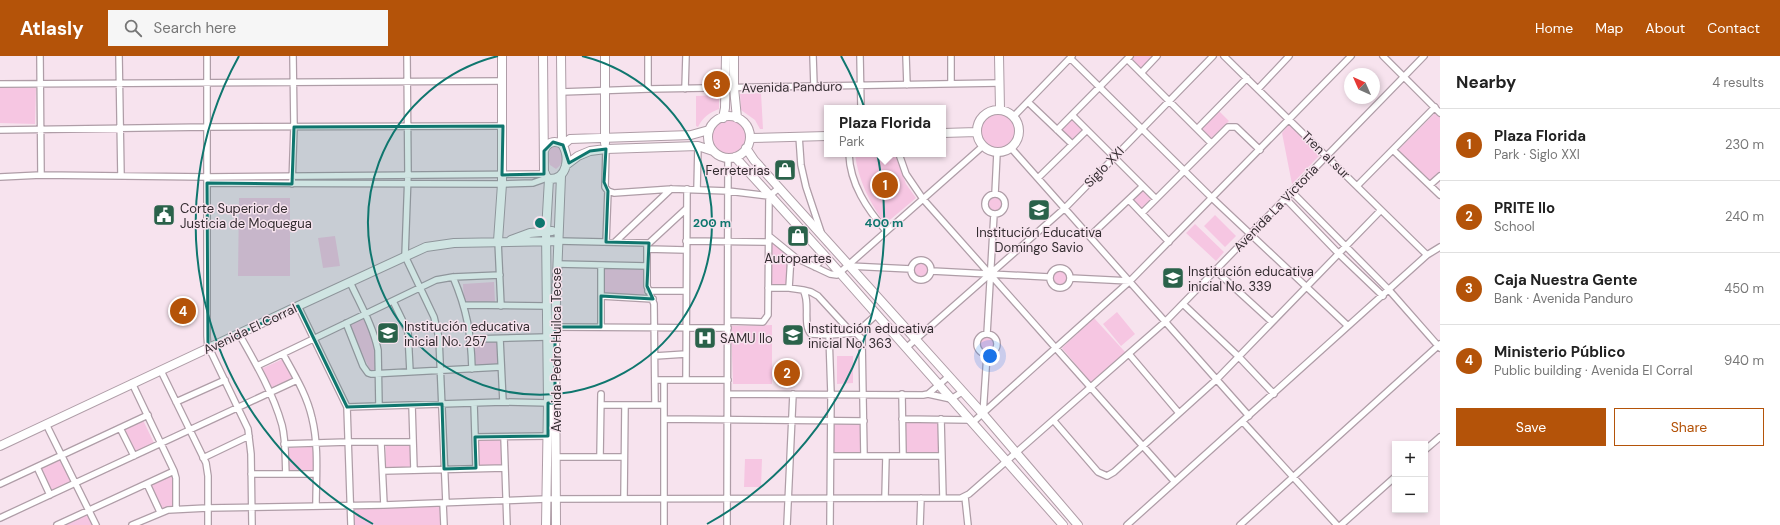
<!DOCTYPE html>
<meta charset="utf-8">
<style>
:root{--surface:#fff;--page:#f6f6f6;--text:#222;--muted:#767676;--line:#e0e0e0;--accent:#b45309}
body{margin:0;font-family:"DM Sans",sans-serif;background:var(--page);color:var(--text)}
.controls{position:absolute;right:12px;bottom:12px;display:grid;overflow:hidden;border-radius:0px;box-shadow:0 2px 6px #0003}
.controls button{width:36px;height:36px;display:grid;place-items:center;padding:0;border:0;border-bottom:1px solid var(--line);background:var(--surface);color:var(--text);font:20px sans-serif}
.compass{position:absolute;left:1344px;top:12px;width:36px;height:36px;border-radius:50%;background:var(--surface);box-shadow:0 2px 6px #0003;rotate:315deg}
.you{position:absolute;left:990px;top:300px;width:14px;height:14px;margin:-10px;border:3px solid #fff;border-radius:50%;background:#1a73e8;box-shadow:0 0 0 6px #1a73e833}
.badge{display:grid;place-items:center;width:26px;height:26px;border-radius:50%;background:var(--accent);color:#fff;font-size:13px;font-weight:700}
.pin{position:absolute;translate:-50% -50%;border:2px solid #fff;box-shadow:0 1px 4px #0006}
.popup{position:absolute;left:824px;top:49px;width:122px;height:52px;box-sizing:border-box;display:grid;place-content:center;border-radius:0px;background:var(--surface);filter:drop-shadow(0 1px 3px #0005);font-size:13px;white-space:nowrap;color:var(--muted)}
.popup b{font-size:15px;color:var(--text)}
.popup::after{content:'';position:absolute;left:50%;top:100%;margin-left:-8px;border:8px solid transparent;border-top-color:var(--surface)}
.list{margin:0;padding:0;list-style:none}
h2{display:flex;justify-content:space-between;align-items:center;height:52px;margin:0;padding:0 16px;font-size:17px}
h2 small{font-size:13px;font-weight:400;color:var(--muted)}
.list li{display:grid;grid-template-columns:26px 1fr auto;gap:12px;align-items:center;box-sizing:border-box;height:72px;padding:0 16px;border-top:1px solid var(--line)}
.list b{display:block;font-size:15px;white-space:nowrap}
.list p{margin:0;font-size:13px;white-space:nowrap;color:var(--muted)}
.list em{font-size:13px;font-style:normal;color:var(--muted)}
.actions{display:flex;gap:8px;padding:12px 16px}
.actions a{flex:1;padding:9px 0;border:1px solid var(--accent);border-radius:0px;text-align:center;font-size:14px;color:var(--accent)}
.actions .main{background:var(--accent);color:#fff}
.icon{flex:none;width:22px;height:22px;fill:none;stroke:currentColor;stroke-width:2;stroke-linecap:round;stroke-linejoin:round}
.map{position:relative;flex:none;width:1440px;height:469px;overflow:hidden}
header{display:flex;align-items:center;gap:24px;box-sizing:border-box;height:56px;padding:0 20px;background:var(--accent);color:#fff}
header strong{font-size:19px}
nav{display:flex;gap:22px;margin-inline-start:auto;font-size:14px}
.search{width:280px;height:36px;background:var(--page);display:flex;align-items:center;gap:10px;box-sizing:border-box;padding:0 14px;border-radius:0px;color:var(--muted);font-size:15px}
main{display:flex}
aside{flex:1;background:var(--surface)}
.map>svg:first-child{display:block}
.green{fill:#f6c6e2}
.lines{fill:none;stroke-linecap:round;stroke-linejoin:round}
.street-casing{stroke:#af9da7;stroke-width:8}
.secondary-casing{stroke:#af9da7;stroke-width:10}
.street{stroke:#fff;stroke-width:5.5}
.secondary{stroke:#fff;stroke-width:8}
.marked{fill:#0f766e;fill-opacity:0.2;stroke:#0f766e;stroke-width:3;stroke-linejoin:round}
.ring{fill:none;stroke:#0f766e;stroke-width:2}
.labels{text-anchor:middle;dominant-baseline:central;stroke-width:3;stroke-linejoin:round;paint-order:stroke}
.street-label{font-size:13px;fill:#332c30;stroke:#f7e3ee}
.poi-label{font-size:13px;fill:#332c30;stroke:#f7e3ee;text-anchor:start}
.centre{fill:#0f766e;stroke:#f7e3ee;stroke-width:2}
.ring-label{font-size:12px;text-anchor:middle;font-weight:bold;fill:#0f766e;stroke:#f7e3ee;stroke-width:3;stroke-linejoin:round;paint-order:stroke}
</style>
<header>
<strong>Atlasly</strong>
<div class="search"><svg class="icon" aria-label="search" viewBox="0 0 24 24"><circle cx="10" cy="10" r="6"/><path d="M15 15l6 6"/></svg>Search here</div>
<nav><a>Home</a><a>Map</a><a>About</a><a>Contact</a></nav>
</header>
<main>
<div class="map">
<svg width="1440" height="469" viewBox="0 0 1440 469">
<rect width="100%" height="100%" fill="#f7e3ee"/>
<path class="green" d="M1133,0H1155L1141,14L1130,3Z
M0,32H36L35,68L0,67Z
M761,37L763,73H760L755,64L741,54L740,38Z
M719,39V53C709,57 703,61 698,71L696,70V40Z
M1218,54L1229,65L1211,84L1199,73Z
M1436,56L1440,60V117L1430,126L1398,94Z
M979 75a19 19 0 1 1 38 0a19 19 0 1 1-38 0Z
M1073,62L1084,73L1072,85L1061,74Z
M712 81a17 17 0 1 1 34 0a17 17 0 1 1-34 0Z
M1289,68L1319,100L1292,128L1282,77Z
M555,89L559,91C564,98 564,108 556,113L550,109C548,102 547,94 555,89Z
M855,98H895L906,128L916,142L885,168C870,147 858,124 855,98Z
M1143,132L1154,143L1142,154L1132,143Z
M987 147a8 8 0 1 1 16 0a8 8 0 1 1-16 0Z
M239,142H290V220H238Z
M1215,159L1236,180L1225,191L1204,170Z
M1195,168L1224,196L1216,205L1186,177Z
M335,180L340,210L323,212L318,182Z
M775,185L789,201L787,228L784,230H771V189Z
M913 214a8 8 0 1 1 16 0a8 8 0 1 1-16 0Z
M603,212H644V239L603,238Z
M1052 221a8 8 0 1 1 16 0a8 8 0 1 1-16 0Z
M494,226L495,246L464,248L463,228Z
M1117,256L1135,278L1121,290L1103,268Z
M364,261L375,286L377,314H370L348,268Z
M1094,262L1126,297L1092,328L1062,292Z
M772,269V328H733L731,270Z
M979 288a8 8 0 1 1 16 0a8 8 0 1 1-16 0Z
M473,284H499L500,310L474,311Z
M837,300H853V327L837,328Z
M285,302L295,322L270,334L261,313Z
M143,364L154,387L135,397L124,373Z
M905,366H939L940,398H905Z
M833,367H860L861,398H833Z
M477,383H502L503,410L478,411Z
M412,386L413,413H385L386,387Z
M313,391L314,414L288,416L287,392Z
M62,401L74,426L51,437L39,412Z
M745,403H762L761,431H744Z
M173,417L174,451L161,453L149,428Z
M440,450V469H354V452Z
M88,456L95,469H66L65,467Z"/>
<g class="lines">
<g class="street-casing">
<path id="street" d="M40,0L41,119
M119,0L121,120
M207,0V280L208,293L212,298L248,373L251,398L252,469
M407,0L408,118L405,200L434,261L439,282L446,447
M648,0V33
M813,0L814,30
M860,0L861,52
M906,0L907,29
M951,0V28
M1224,0L1427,199
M1383,0L1440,57
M1070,2L1212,142L1348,270
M1127,3L1211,87
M1141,17L1157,0
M0,28L502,25
M685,33L686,0
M1258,33L1289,0
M561,36L648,33L999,27
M1028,46L1072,88
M1072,59L1156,143
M1014,60L1072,0
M1197,73L1247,22
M0,74L208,71L503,70
M1057,74L1130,0
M799,80L801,109L806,131L821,176
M1011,92L1249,360
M606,93L605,131L608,135L614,137L672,133L728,135L769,140L779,132
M1393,94L1440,139
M849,98C850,128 867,153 886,175
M899,98L906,118L923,143L1174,425
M0,121L41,119L207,121L544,118
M1038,122L1087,74
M207,127L502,128L533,127L547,122
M292,128L294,71L293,0
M1430,129L1440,120
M1357,130L1435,51
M697,134L698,90
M1292,136L1389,234L1440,292
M985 148a10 10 0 1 1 20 0a10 10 0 1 1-20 0Z
M995,138L997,97
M1285,142L1339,198L1383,240
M1129,144L1169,186
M1142,157L1228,71H1236L1260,94
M769,180L796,202L830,218L837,219L983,90
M1090,180L1143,130
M498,185L501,250
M558,185L649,187
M686,185L769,186
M606,186L608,135
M615,186L671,133
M647,193L686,194
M911 214a10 10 0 1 1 20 0a10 10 0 1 1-20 0Z
M557,208L647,210
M601,209V271
M849,210L911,213
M815,211L825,200
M1050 222a10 10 0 1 1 20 0a10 10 0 1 1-20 0Z
M1215,214L1272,266
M932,215L1049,221
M453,221C467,254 471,277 472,313
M1070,222L1130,225
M350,226C360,248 373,270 378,294L379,350
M768,232H789L803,234C811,246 802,269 811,278L829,279L856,277L862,283L864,400
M789,232L791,199
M803,234L811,236L818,240L852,277
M648,235H686
M601,240L653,243
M393,245L408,276L410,316
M1183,248L1239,301L1274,338
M464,249L546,250
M298,250L347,351L351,469
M728,265L763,266L768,259L769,140
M346,267L363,310L368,317L371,318L501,311
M552,271L728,272
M856,277L876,259
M977 288a10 10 0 1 1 20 0a10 10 0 1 1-20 0Z
M239,278C255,306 273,337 282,369C286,385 285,402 286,418
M987,278L994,158
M829,279L831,338L830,469
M471,283L547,281
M500,283L503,346
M906,292L1065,152L1213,0
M283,298C294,318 307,339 312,362C319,390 316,422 316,450
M1129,298L1179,357
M655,300L686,298
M257,310L436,224L453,221L500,219
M161,315L206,407L208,420V469
M655,324H728
M686,324L687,133
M132,327L174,415L176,422V453
M728,338L923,339L928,338L948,321
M902,338L903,400
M928,338L951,343L962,336
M176,346L225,324
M474,347L476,412
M412,349L414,414
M601,349H664
M655,349L654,248L647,230V189L686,153
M347,351L503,346L550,347
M983,358L987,298
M664,363L864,365
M902,363L969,364
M941,363L943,442
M1054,365L1098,416L1107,420L1114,416L1217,323L1381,154
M1243,366L1337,469
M972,367L1130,225L1351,0
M46,368L96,469
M120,372L134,400
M475,381L548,380
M504,381L507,469
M381,387L384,449
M284,388L348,386H413
M1425,394L1440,381
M831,400H942
M556,401H624
M600,401L601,338
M203,402L249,380
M37,411L50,439
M383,415L505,412
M251,418H316
M0,428L148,359
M147,428L160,456
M965,441L968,469
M624,442L625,349
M885,442L886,400
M443,447L444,469
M0,462L297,324
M57,469L174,415
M132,469L168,454L207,452L384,449L546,443L961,442L969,438L1166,265L1424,0
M664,469V324
M727,469L728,102
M787,469L793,338
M920,469L921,442
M1127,469L1427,199L1440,191
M1240,469L1440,288
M1341,469L1395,421"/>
</g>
<g class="secondary-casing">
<path id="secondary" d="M543,0L544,115L546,120L549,123C568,124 570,100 562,88C554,84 547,86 544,95
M561,0L562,88
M605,0V87
M734,0V32L737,62
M999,0L1000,53
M977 75a21 21 0 1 1 42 0a21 21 0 1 1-42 0Z
M708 81a21 21 0 1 1 42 0a21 21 0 1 1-42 0Z
M723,62L725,52L726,0
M943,77L977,76
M750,82L827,80
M563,89L570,83L691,79L709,74
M746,92L754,104L983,358L1078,469
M735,101L825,200L1063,469
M566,109L578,100L590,95L606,93L698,90L713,95
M511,184L530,177L552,175
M498,185L502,128V0
M0,390L298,250L426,191L454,187L558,185
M546,469L548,347L546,175L549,123
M556,469L555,271L561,120"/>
</g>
<use href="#street" class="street"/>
<use href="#secondary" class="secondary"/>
</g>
<path class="marked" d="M503,70L502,119L544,118V95L553,86L563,89L569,107L590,95L606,93L604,126L608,135L606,186L649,187L647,230L653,243L601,240V271H555V347H548V380L475,381L476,412L444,413L442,348L347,351L298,250L208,293L207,127L292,128L294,71Z"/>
<g class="ring">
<path d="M582 0A172 172 0 1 1 498 0"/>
<path d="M373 468A344 344 0 0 1 239 0M841 0A344 344 0 0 1 707 468"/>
</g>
<defs>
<g id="shop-square" transform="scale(1.15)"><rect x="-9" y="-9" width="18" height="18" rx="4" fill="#2a624a" stroke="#f7e3ee"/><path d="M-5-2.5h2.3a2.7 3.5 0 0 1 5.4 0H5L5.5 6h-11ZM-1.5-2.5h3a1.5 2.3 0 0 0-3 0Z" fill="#fff"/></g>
<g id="school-square" transform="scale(1.15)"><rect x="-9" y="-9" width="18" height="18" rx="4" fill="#2a624a" stroke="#f7e3ee"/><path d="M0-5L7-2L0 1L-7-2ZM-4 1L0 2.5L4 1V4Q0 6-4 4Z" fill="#fff"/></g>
<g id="civic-square" transform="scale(1.15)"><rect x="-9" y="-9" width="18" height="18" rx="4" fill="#2a624a" stroke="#f7e3ee"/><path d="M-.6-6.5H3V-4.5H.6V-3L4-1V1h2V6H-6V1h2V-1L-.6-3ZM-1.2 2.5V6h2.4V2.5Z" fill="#fff"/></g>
<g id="hospital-square" transform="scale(1.15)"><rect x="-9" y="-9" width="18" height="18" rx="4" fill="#2a624a" stroke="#f7e3ee"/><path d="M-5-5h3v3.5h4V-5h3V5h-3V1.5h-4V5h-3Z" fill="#fff"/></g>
</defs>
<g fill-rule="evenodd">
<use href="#shop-square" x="785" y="114"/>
<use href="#school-square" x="1039" y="154"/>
<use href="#civic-square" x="164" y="159"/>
<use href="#shop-square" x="798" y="180"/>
<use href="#school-square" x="1173" y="222"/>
<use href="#school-square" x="388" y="277"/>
<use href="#school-square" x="793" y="279"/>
<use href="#hospital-square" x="705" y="282"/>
</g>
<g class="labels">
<g class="street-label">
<text transform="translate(792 31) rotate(-1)">Avenida Panduro</text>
<text transform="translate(1326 99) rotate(44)">Tren al sur</text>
<text transform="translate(1104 111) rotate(-46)">Siglo XXI</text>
<text transform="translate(1276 152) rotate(-46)">Avenida La Victoria</text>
<text transform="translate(250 273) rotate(-25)">Avenida El Corral</text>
<text transform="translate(556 294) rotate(-90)">Avenida Pedro Huilca Tecse</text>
</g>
<g class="poi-label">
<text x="770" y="114" text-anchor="end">Ferreterias</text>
<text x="180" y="152">Corte Superior de<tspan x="180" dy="15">Justicia de Moquegua</tspan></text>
<text x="1039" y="176" text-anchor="middle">Institución Educativa<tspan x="1039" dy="15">Domingo Savio</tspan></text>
<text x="798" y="202" text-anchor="middle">Autopartes</text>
<text x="1188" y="215">Institución educativa<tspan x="1188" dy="15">inicial No. 339</tspan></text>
<text x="404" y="270">Institución educativa<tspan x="404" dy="15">inicial No. 257</tspan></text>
<text x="808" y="272">Institución educativa<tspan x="808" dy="15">inicial No. 363</tspan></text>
<text x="720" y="282">SAMU Ilo</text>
</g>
</g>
<circle cx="540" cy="167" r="6" class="centre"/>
<g class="ring-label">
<text x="712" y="171">200 m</text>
<text x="884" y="171">400 m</text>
</g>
</svg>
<div class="controls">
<button>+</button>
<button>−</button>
</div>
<svg class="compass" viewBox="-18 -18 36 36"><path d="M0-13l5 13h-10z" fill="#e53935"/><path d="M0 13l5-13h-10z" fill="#767676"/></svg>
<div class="you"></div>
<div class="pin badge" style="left:885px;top:129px">1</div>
<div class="popup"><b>Plaza Florida</b>Park</div>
<div class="pin badge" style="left:787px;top:317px">2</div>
<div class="pin badge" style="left:717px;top:28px">3</div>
<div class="pin badge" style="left:183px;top:255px">4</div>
</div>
<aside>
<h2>Nearby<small>4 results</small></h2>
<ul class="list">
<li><span class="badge">1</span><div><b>Plaza Florida</b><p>Park · Siglo XXI</p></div><em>230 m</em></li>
<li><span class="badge">2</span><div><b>PRITE Ilo</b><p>School</p></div><em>240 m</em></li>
<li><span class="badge">3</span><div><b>Caja Nuestra Gente</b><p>Bank · Avenida Panduro</p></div><em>450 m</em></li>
<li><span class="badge">4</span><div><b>Ministerio Público</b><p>Public building · Avenida El Corral</p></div><em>940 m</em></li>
</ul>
<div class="actions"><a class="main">Save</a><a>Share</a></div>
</aside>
</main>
